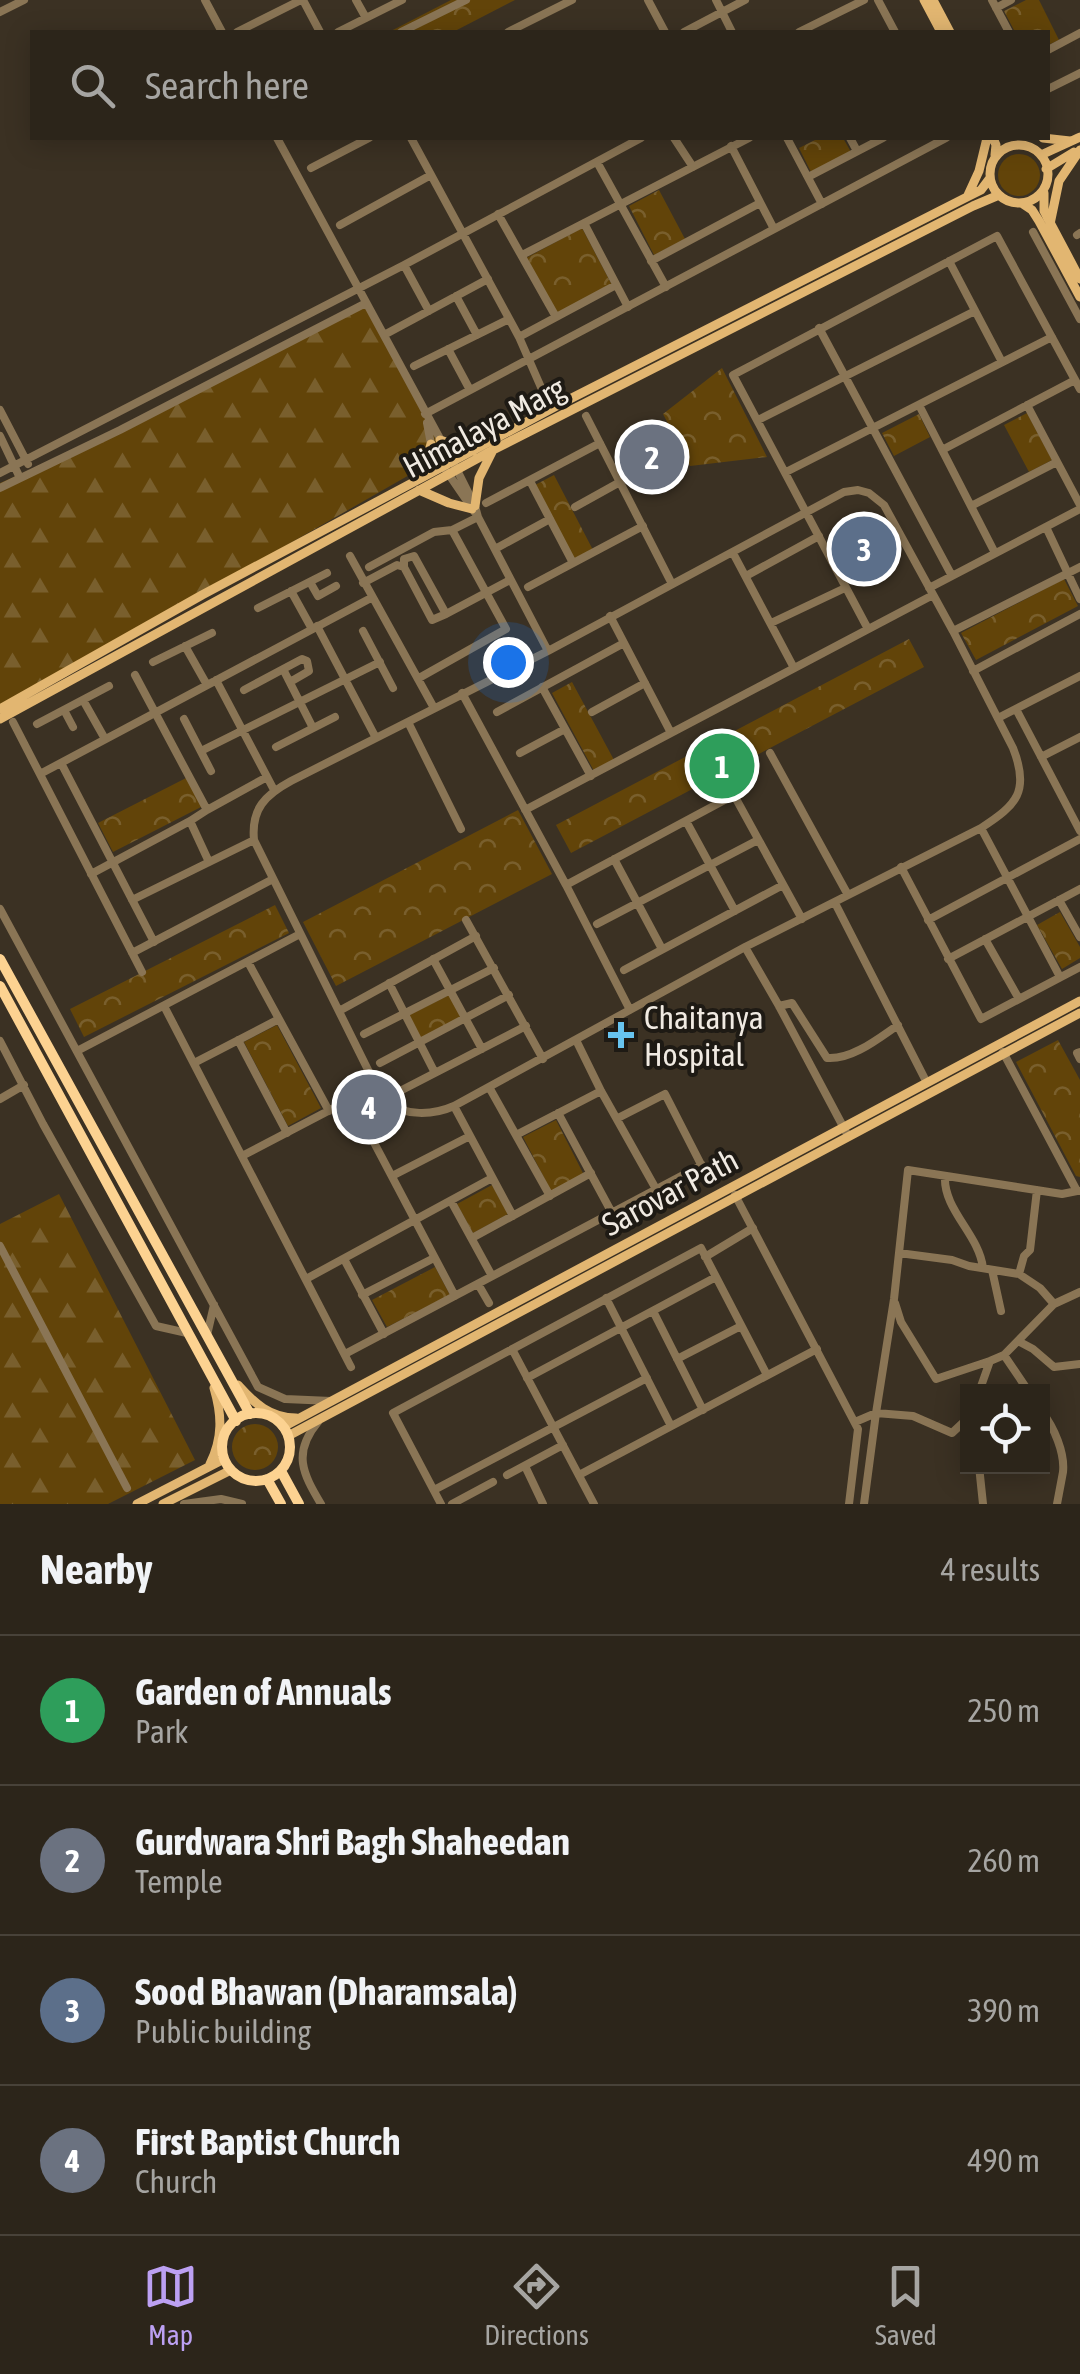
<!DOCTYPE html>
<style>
:root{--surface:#2c251a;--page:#383127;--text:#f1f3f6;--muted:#a6a5a2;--line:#484239;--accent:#bca0f2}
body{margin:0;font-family:"Asap Condensed",sans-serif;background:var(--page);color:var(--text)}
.controls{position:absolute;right:30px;bottom:30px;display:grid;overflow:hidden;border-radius:0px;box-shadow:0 5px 25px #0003}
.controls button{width:90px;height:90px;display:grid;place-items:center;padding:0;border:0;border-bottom:2px solid var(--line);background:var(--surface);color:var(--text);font:50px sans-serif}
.you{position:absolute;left:508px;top:662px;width:35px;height:35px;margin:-25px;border:8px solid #fff;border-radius:50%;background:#1a73e8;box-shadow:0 0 0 15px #1a73e833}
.badge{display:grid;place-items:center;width:65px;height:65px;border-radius:50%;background:var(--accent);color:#fff;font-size:32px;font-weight:700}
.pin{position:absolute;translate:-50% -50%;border:5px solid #fff;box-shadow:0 2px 10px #0006}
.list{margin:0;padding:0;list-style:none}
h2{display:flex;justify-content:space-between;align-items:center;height:130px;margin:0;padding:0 40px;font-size:42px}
h2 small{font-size:32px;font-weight:400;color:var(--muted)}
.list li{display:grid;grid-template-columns:65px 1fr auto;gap:30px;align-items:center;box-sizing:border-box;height:150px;padding:0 40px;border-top:2px solid var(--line)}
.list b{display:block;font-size:38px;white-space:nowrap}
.list p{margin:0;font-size:32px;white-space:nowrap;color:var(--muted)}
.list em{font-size:32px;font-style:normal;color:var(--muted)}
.icon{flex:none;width:55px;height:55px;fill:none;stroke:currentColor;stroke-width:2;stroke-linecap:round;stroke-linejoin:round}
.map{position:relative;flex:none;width:1080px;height:1504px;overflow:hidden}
.search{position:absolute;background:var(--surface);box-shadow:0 5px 25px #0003;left:30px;right:30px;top:30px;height:110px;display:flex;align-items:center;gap:25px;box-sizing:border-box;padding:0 35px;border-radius:0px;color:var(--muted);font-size:38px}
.sheet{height:730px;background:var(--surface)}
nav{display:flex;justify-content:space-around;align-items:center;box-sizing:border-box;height:140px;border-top:2px solid var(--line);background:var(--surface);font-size:28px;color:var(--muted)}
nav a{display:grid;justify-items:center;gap:5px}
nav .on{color:var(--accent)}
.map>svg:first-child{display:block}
.forest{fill:url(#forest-firs)}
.park{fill:url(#park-crowns)}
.garden{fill:#624409}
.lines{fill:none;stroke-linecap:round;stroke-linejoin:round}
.minor{stroke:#8a7555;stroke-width:8}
.major{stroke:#e2b671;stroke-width:9}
.highway{stroke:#fcd291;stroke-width:10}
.poi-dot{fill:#67c4f0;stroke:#1e1a14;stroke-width:4}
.labels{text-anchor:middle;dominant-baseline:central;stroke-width:8;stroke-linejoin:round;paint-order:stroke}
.street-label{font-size:32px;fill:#f0eae2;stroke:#1e1a14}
.poi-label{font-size:32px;fill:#f0eae2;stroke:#1e1a14;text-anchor:start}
</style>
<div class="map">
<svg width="1080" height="1504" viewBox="0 0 1080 1504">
<defs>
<pattern id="forest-firs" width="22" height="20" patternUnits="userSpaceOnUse" patternTransform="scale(2.5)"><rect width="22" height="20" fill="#624409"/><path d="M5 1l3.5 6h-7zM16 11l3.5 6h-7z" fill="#795f2d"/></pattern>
<pattern id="park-crowns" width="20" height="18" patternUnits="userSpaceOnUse" patternTransform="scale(2.5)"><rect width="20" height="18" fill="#624409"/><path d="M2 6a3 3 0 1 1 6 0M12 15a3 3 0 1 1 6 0" fill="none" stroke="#795f2d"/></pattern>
</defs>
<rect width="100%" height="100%" fill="#3b3123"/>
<path class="forest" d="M366,303L438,441L411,474L0,709V483L120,430Z
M59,1194L195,1460L108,1504H0V1224Z"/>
<path class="park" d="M451,0H515L453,32H389Z
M1026,0H1039L1059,40L1048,45V32H1015L1004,11Z
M819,138H843L851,152L811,172L799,148Z
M659,190L685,239L654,255L629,206Z
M582,228L612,285L556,314L526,258Z
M722,368L767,457L690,466L663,414Z
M1027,413L1052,460L1029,472L1004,425Z
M919,414L930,437L894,456L882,433Z
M554,475L593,550L574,560L535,485Z
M1064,579L1078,606L976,660L961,633Z
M909,639L924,667L571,853L556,825Z
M572,682L614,760L594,771L552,693Z
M188,777L203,806L113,852L98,823Z
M518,810L552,874L336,986L303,922Z
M275,905L289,933L84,1037L70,1009Z
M1060,912L1080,947V958L1062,969L1037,925Z
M449,995L461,1017L420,1038L409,1015Z
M277,1025L321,1108L288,1126L244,1042Z
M1058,1040L1080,1080V1177L1076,1176L1016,1062Z
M556,1120L584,1175L551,1191L523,1137Z
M492,1185L508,1214L473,1233L457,1204Z
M435,1267L450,1295L387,1327L372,1300Z
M232 1447a23 23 0 1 1 46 0a23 23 0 1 1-46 0Z"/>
<path class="garden" d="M998 175a21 21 0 1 1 42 0a21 21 0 1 1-42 0Z"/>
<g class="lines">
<path class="minor" d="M205,0L222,32
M303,0L320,32
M356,0L366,18
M648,0L665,32
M716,0L732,32
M878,0L895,32
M992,0L1009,32
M996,8L1011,0
M0,12L24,0
M237,32L301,0
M338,32L402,0
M401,32L466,0
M508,32L572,0
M684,32L745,0
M799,32L864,0
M1048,50L1080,33
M1048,89L1080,73
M277,138L457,470L475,506L478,517
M411,138L519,337L547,401
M674,138L693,167
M787,138L822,204
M850,138L857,151
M731,146L774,229
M597,162L666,287
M311,168L369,138
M808,177L883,138
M498,214L556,317
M584,223L628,307
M340,225L431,175
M1033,232L1080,319
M1077,235L1080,233
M522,255L749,138
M651,261L760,203
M949,261L1002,362
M404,265L429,311
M456,296L477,335
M819,328L952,576
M384,335L488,279
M519,337L616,285
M448,349L470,390
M414,366L509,319
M919,405L995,553
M1027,405L1080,505
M0,410L28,464
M425,414L946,138
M586,416L672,584
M758,420L975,311
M427,423L431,444L443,466L478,517L548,651
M0,436L20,478
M655,440L667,463L652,471L640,448Z
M942,450L1075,380
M786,472L1052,337
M0,473L404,265L641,138
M530,481L573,563
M0,488L120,430L366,303
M858,490L869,493L884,505L953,631L1013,748C1030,791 1017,805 981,828L745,947L454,1106C434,1115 404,1117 386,1101C385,1100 377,1088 376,1086L254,840C251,809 265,795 291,781L548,651L844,492Z
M486,503L600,443
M971,506L1057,462
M575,507L620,482
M1046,527L1080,599
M495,549L550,519
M733,553L794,668
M350,556L434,708
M369,567L434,532L452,530
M746,576L819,536
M310,582L318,596L336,586
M363,583L397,565L404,567V559L414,556L446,614L432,620L404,567
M528,587L643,526
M929,588L1080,509
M291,591L312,629
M258,608L327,573
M446,614L510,580
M610,616L671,733
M771,623L845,588
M317,626L376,738
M868,629L733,375L997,236L1080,389
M363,631L393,688
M953,631L1080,567
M185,646L207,685
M153,662L212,633
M283,669L313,728
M973,671L1080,614
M135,675L207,810L267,777
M419,678L506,629L452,530L478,517
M216,680L274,790
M542,687L591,776
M244,690L302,659L307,661L309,671L290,682
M462,693L566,885L630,1010
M83,700L105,739
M1016,709L1080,831
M64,710L73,727
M497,712L624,643
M592,712L645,683
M998,718L1080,676
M184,719L211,771
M13,722L142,972
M408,722L461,829
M37,724L109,686
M276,747L335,717
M201,751L380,662
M520,753L565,729
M770,753L848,895
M1041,757L1080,737
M61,763L154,942
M40,774L371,598
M723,775L802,919
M525,810L933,595
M190,821L209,862
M686,821L735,911
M981,828L1060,977
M614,859L662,949
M901,867L981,1019L1080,967
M91,874L190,821L207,810
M566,885L734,795
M132,900L254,840
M1059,900L1080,937
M835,903L927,1083
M0,909L258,1387L285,1399L331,1401
M466,920L543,1059
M928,920L1080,839
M597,924L758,840
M985,939L1019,999
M745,947L779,1006L846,1132
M132,953L273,879
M433,959L482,1049
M948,959L1080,889
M248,962L329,1111
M624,970L783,885
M389,983L435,1073
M164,1006L351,1367
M779,1006L792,1003L827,1058C852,1060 879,1038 898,1025
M339,1011L476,936
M364,1034L494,968
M238,1040L287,1133
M576,1040L601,1091L656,1189
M0,1041L43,1124L156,1326L187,1333
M77,1051L300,934
M1003,1052L1077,1191H1080
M1080,1052L1077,1053L1080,1059
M194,1063L279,1019
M380,1063L509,995
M489,1087L550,1196
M400,1091L526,1026
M0,1099L24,1085
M351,1099L455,1296
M454,1106L513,1216
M558,1113L612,1213
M618,1118L665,1094L710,1182
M516,1135L601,1091
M242,1156L376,1086
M392,1176L470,1136
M945,1176C943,1210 979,1234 983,1268
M735,1195L858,1429L849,1504
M451,1201L492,1276
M472,1238L591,1173
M0,1246L127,1488
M899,1253L952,1260L969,1266L1019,1274L1040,1288L1054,1304
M705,1257L753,1228
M344,1259L384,1334
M992,1270L1001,1311
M1019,1274L1024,1256L1030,1250L1037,1190
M306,1279L492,1178
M478,1284L489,1303
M362,1295L434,1258
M606,1298L671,1426
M895,1303L901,1322L936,1379L990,1361
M653,1311L703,1410
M207,1335L214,1305
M1018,1341L1033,1349L1054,1367L1080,1364
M512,1349L594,1504
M345,1354L702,1165
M1004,1355L1029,1392
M677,1359L741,1326
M527,1378L716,1277
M979,1392L990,1361L1004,1355L1054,1304L1080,1292
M1042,1412C1054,1427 1065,1453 1063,1472C1061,1483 1059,1493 1057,1504
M318,1422C292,1453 303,1474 321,1504
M855,1422L876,1413L894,1299L908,1170L1062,1194L1077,1191
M525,1466L543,1504
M979,1466L983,1504
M507,1475L563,1445
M579,1475L817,1349
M434,1490L647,1378
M184,1504L221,1499L242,1504
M441,1504L393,1413L701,1248L767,1375
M452,1504L493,1482
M864,1504L876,1413L913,1416L952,1433L968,1418"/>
<path class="major" d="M924,0L941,32
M933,0L950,32
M993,138L996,145L995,155
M1043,138L1070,141
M990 174a29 29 0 1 1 58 0a29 29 0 1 1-58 0Z
M1041,155L1080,137
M1046,169L1074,152
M1044,193V211L1080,279
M968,195L979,171L987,138
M1023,204L1032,210L1039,221L1080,297
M1050,224L1059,181L1080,150
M440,440L473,451
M421,478L431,444
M419,490L449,503L472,509
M475,506L479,478L492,452
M0,709L202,595L562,403L967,197L981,190L990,178
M0,719L493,450L973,206L999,195
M238,1385C254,1403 270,1418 296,1418
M283,1427L1080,1001
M288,1436L1080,1013
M210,1464C223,1438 222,1415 214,1388
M137,1504L224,1459
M163,1504L231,1470"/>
<path class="highway" d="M0,959L250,1414
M0,986L236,1421
M222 1447a34 34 0 1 1 68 0a34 34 0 1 1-68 0Z
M281,1471L299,1504
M267,1479L281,1504"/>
</g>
<path class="poi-dot" d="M616 1020h10v10h10v10h-10v10h-10v-10h-10v-10h10z"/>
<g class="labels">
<g class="street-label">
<text transform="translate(484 427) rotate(-28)">Himalaya Marg</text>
<text transform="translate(670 1192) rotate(-28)">Sarovar Path</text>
</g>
<g class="poi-label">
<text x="644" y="1017">Chaitanya<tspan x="644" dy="37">Hospital</tspan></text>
</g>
</g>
</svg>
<div class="controls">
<button><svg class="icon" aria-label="locate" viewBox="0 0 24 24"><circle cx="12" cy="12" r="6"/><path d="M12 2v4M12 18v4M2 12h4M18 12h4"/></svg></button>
</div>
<div class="you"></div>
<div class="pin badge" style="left:722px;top:766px;background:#2e9e5b">1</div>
<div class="pin badge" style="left:652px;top:457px;background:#6b7280">2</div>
<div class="pin badge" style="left:864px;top:549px;background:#5c6f8a">3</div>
<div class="pin badge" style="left:369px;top:1107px;background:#6b7280">4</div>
<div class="search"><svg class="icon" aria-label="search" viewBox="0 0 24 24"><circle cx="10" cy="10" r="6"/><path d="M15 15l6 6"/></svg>Search here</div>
</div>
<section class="sheet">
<h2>Nearby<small>4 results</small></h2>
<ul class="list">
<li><span class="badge" style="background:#2e9e5b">1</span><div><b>Garden of Annuals</b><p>Park</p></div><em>250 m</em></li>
<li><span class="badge" style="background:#6b7280">2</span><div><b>Gurdwara Shri Bagh Shaheedan</b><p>Temple</p></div><em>260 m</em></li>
<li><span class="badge" style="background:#5c6f8a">3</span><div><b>Sood Bhawan (Dharamsala)</b><p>Public building</p></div><em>390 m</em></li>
<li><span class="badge" style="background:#6b7280">4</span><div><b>First Baptist Church</b><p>Church</p></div><em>490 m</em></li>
</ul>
</section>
<nav>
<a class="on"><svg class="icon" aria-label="map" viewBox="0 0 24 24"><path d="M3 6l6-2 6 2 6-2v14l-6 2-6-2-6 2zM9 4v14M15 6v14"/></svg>Map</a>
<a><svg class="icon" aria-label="directions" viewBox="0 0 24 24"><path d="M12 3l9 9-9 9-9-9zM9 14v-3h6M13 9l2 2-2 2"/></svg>Directions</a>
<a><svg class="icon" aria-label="saved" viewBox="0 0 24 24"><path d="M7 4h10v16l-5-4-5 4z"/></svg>Saved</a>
</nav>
